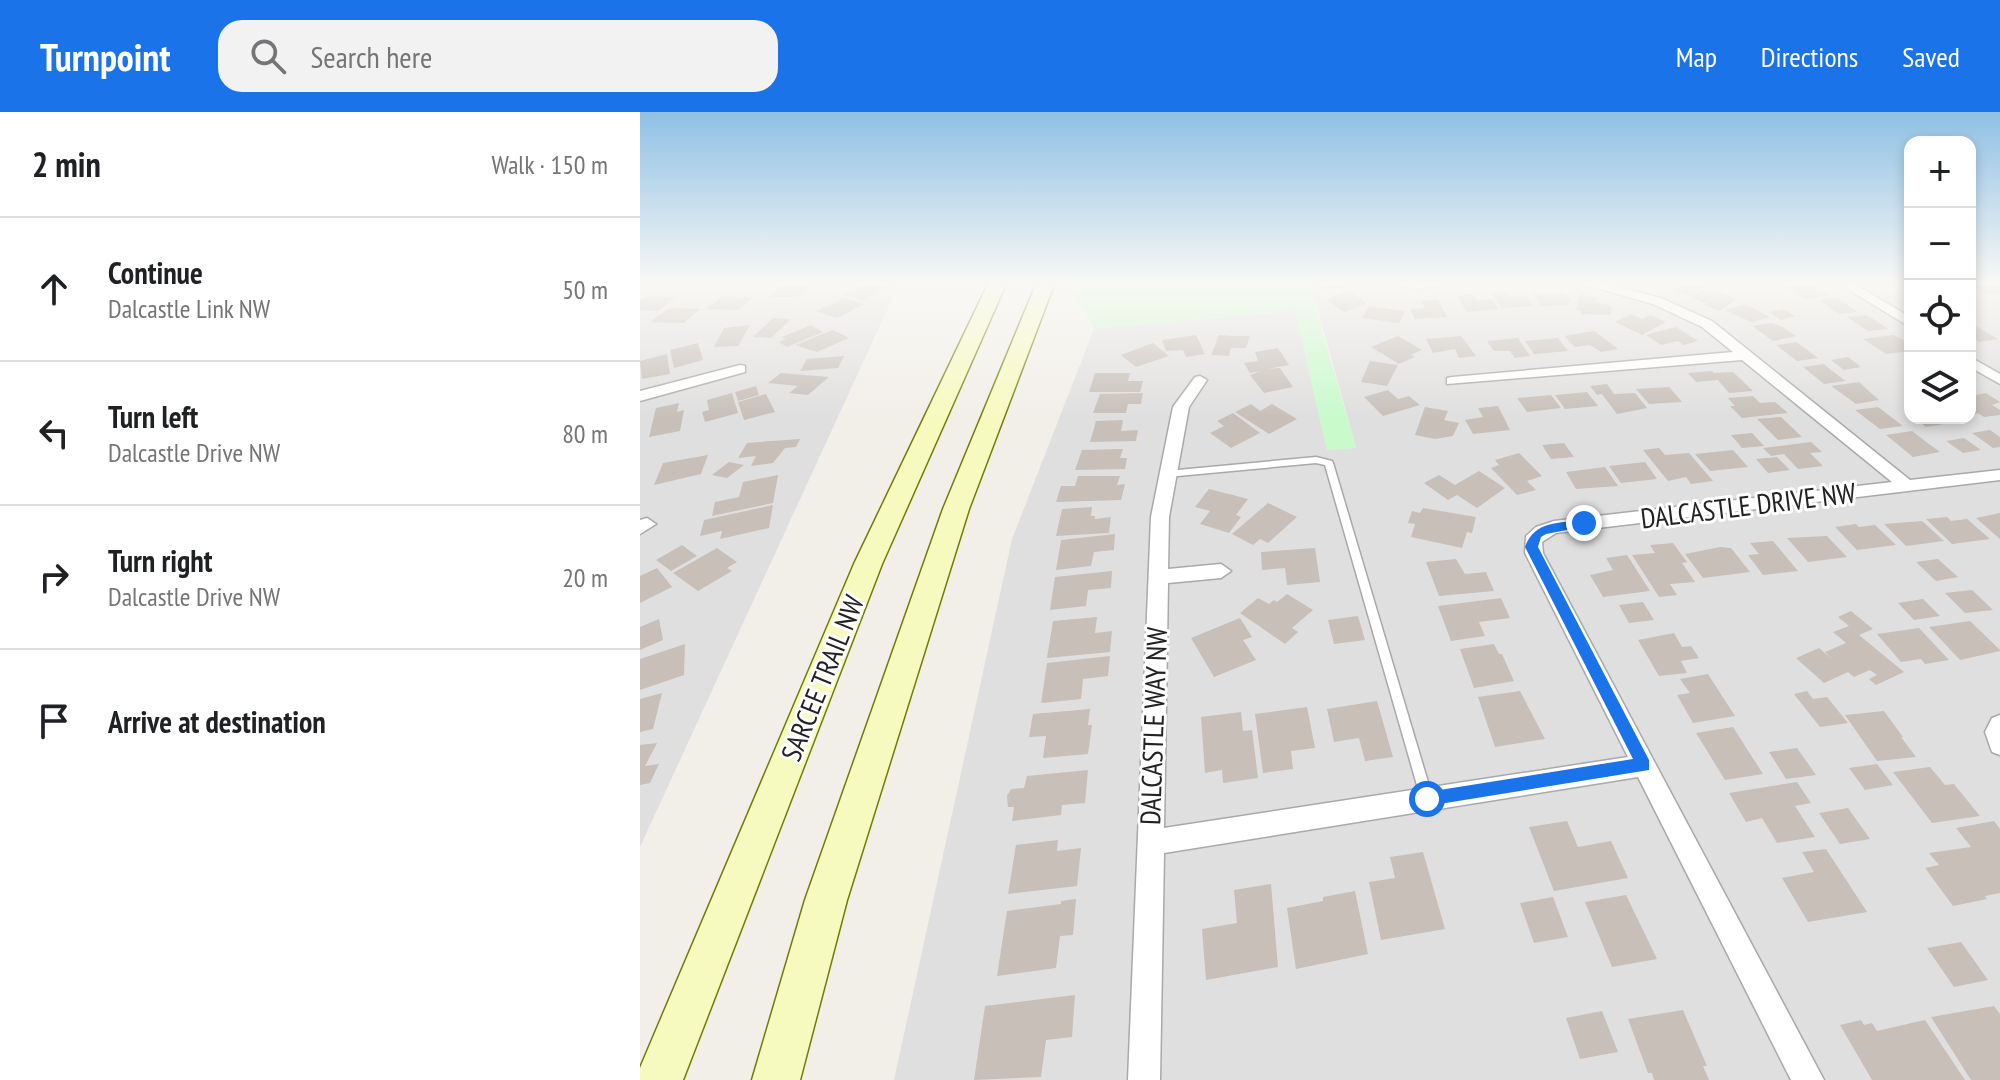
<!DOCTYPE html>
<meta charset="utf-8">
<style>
:root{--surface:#fff;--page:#f2f2f2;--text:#202124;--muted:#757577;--line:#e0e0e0;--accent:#1a73e8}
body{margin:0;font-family:"PT Sans Narrow",sans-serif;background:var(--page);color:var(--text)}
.controls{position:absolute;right:24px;top:24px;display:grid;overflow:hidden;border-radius:16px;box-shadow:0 4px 12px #0003}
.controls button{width:72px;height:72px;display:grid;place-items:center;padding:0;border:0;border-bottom:2px solid var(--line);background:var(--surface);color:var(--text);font:40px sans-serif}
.stop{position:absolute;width:24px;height:24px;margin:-18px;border:6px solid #1a73e8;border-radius:50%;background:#fff}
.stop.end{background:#1a73e8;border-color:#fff;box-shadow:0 2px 8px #0008}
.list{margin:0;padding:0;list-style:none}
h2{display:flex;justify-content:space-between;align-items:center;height:104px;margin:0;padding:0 32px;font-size:34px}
h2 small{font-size:26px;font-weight:400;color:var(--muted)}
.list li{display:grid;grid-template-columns:52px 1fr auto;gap:24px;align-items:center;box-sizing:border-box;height:144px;padding:0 32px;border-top:2px solid var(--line)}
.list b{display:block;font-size:30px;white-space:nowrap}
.list p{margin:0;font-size:26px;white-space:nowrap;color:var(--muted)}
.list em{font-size:26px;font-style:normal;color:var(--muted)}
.icon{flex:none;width:44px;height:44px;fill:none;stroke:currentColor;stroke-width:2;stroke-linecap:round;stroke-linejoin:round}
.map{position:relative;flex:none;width:1360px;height:968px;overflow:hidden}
header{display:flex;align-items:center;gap:48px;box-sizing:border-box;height:112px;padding:0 40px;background:var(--accent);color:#fff}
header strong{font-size:38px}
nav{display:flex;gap:44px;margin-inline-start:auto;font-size:28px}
.search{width:560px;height:72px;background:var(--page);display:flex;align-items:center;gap:20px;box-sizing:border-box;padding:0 28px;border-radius:24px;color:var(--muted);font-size:30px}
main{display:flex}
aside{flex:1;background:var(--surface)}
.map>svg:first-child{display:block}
.residential{fill:#e0dfdf}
.park{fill:#c8facc}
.building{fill:#c7bfb8}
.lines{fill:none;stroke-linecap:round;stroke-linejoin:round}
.service-casing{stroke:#a9a9a9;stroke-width:3}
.minor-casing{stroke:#a9a9a9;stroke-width:3}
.secondary-casing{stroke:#707d05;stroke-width:3}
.service{fill:#fff;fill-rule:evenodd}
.minor{fill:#fff;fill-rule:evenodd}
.secondary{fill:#f7fabf;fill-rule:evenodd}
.route{fill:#1a73e8}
.labels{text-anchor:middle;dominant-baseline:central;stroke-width:6;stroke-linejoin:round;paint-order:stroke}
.street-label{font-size:28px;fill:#222;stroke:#fff}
</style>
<header>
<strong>Turnpoint</strong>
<div class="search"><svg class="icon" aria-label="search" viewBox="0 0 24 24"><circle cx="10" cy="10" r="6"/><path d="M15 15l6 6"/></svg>Search here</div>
<nav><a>Map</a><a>Directions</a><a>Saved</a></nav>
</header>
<main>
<aside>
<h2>2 min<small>Walk · 150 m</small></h2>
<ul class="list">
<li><svg class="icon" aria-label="ahead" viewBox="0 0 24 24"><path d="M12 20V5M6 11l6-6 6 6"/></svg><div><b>Continue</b><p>Dalcastle Link NW</p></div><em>50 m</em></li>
<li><svg class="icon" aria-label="left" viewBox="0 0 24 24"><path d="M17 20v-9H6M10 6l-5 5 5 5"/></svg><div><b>Turn left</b><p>Dalcastle Drive NW</p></div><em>80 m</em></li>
<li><svg class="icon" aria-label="right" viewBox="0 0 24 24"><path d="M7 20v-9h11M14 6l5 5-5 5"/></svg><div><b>Turn right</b><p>Dalcastle Drive NW</p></div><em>20 m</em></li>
<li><svg class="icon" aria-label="arrive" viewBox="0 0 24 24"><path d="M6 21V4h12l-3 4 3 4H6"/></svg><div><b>Arrive at destination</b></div></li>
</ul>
</aside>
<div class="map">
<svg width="1360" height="968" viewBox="0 0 1360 968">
<rect width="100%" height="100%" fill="#f2efe9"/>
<path class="residential" d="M0,170H260L0,735Z
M668,170H1270V306H1330V170H1360V968H254L372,427L454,217L655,199L687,337L716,336L678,198Z"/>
<path class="park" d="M435,170H668L716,336L687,338L655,199L454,217L433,180Z"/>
<path class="building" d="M171,170L157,185H129L143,171Z
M226,170L248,175L223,188L202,183Z
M681,170H704L706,176L684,177Z
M1057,170L1066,174L1049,184L1033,178L1040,175L1033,170Z
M1153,170H1169L1190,183L1165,187L1143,173Z
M1330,170L1360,174V181L1346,182Z
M1068,176L1097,187L1079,199L1064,193L1073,188L1064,191L1051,185Z
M708,178L727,191L704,200L686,188Z
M866,179L870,184H886L893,194L862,196L850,181Z
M893,181H925L931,189H927L929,193L901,194Z
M833,182L837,188L852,187L859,197L827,200L817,184Z
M940,182L957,185L956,190L972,194L970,203L941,202V199L936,198Z
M9,184L31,185H35L18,199L0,198V188Z
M83,184L114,185L98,198L66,197Z
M204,186L224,192L197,206L176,199Z
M1197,186L1218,200L1199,202L1179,188Z
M798,188L807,205L775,207L770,198L785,196L781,189Z
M1105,192L1130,205L1111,210L1085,198Z
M729,194L765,199L759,211L722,206Z
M28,197L33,196L60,197L43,211L10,210Z
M1143,197L1155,204L1141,208L1129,200Z
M991,202L1002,207L1010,203L1026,210L1002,223L975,210Z
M1226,203L1235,208L1248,217L1228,219L1207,205Z
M133,206L151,207L131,226L113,225Z
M1131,211L1141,214L1156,224L1133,229L1112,214Z
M110,213L98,234L74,235L84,216Z
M171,213L183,220L147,235L139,230L146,227L142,225Z
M1330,213H1334L1358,227L1339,230L1330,224Z
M1036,215L1058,229L1044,233L1038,229L1021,233L1006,223Z
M193,218L209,226L177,240L155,233Z
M954,219L978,237L961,240L950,233L935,235L924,224Z
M556,223L565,242L546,245L543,238L526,239L522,228Z
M579,223L595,224H610L606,236H591L589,244L571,243Z
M1253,223L1270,231V239L1246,242L1223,227Z
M758,224L782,238L771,243L775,245L759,252L731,235Z
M821,224L836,244L819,246L815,237L793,241L786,227Z
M878,226L890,244L875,246L870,239H854L847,229Z
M918,226L928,239L894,242L885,229Z
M1157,230L1158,231L1178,246L1157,249L1136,233Z
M58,231L63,248L34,256L30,238Z
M513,231L529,244L496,255L481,243Z
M638,236L649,253L628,257L640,256L653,275L624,281L610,263L621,259L610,261L604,251L618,249L615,240Z
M27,242L30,262L2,267L0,249Z
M204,244L198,256L160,259L167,247Z
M1208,245L1221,255L1204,258L1191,248Z
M730,249L758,253L747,274L721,270Z
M1184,252L1191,258L1206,269L1184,272L1163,255Z
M1072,259L1074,261L1093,260L1113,279L1089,281L1078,268L1056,270L1048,261Z
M141,261L189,265L168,283L149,281L158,274L128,271Z
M455,261H490L488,269H503L500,280H449Z
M1219,270L1239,288L1216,292L1191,274Z
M967,272L974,282L995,281L1007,296L977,302L962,282L957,283L950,274Z
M116,274L119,283L98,289L95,280Z
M1029,275L1042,290L1009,292L996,277Z
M748,278L758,287L769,284L780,293L743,304L724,285Z
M947,280L958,294L925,297L915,283Z
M92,281L98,301L65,310L62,300L69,298L67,288Z
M503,281L501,292H488L486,301H453L460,282Z
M1346,281L1360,290L1352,293L1360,298V303L1344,305L1338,301L1330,303V284Z
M126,282L135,300L104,308L98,290Z
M911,283L921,296L887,300L877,286Z
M1113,284L1120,291L1135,290L1148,301L1102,306L1090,294H1095L1088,286Z
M39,291L37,300L44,298L40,319L9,325L16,296Z
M611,292L620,299L632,292L657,307L629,322L595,300Z
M858,294L870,318L833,322L825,308L843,305L838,296Z
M785,295L808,299L804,308L819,311L813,324L795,327L775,323Z
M1238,295L1263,314L1240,317L1215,298Z
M593,301L620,321L591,336L570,321L584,314L577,309Z
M1141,305L1162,325L1138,328L1117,307Z
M1274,306H1296L1304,312L1286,315Z
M483,308L481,319L498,318L496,329L450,330L456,309Z
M1350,318L1360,325V335L1353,336L1332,321Z
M1272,319L1289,332L1300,340L1273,345L1246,323Z
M1112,321L1124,334L1102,336L1091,323Z
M1324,326L1341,338L1323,341L1306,329Z
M160,327L156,335L145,336L133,351L111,354L116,344L98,346L107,331Z
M1171,330L1182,340L1170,341L1183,354L1158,357L1144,342L1131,344L1123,336Z
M924,331L934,345L911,347L902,333Z
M1019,336L1025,343L1049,341L1073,369L1051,372L1046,365L1028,369L1003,338Z
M483,337L480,346H487L485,357L435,358L442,338Z
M1093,338L1108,355L1070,359L1055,342Z
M879,341L902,364L887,369L896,378L877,383L851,356L859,353L855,348Z
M68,343L61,362L14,373L23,351Z
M1137,345L1150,358L1128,361L1116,347Z
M89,350L104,353L87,366L72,363Z
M1005,350L1017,367L981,371L969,354Z
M965,355L978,374L936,377L926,360Z
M839,359L865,376L837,396L817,383L808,388L784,371L799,363L815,373Z
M138,363L133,391L72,404L75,390L99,385L103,370Z
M438,364H480L477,373L485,372L481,388L416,390L421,374H435Z
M569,377L608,387L596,403L601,405L589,421L560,412L570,399L555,395Z
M628,391L657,405L628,431L620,427L613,433L592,422Z
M133,393L129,416L80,427L82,419L60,424L64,408Z
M452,395L451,404H455V407L471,405L469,421L416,424L422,397Z
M783,396L836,405L832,421L827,420L822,436L771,425L775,412L768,411L772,399L780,401Z
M1360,401V427L1336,406Z
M1307,405L1311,409L1327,407L1350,427L1312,432L1286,407Z
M1282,409L1304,429L1266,434L1244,412Z
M1216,412L1219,415L1235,413L1256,433L1217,438L1195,415Z
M475,422L474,438L454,440L451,454L416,458L421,428Z
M1187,424L1207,445L1168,450L1147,426Z
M1133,429L1158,459L1123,463L1108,443L1119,442L1110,431Z
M1033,431L1047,450L1042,451L1055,470L1030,472L1037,483L1019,485L992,443L1015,441L1010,433Z
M42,433L57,444L31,459L16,448Z
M1080,435L1091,436L1110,460L1063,466L1045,442Z
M77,436L97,450L87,456L92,459L58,479L33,461Z
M675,436L680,470L647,473L645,456L622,458L621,440Z
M987,443L1010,479L963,485L950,463L973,458L966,446Z
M816,447L825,462L846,460L854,479L799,484L786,450Z
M1298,447L1318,465L1296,469L1276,450Z
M17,456L32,475L0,491V464Z
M472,459L471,476L448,478L446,494L410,498L415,465Z
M1332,478L1353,498L1325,501L1305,481Z
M647,482L673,498L652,516L658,520L645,532L600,501L618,486L629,492L634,488L637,490Z
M861,486L870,506L839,510L845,524L811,529L798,494Z
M1283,487L1300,504L1274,508L1258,491Z
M1003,490L1014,508L989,511L979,493Z
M1211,499L1233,517L1219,523L1264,560L1236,573L1229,567L1237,563L1230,558L1214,565L1208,560L1184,571L1156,546L1179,536L1193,548L1185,540L1206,531L1193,520L1209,514L1198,505Z
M718,504L725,528L694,532L688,508Z
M457,505L455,521L472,519L470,540L407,546L413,509Z
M600,506L612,525L603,528L616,548L574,565L551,526Z
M19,507L23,528L0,538V515Z
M1330,509L1360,538V539L1320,548L1289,515Z
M1279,516L1309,548L1285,552L1281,547L1261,550L1237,522Z
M1034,521L1042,535L1051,534L1059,546L1041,549L1047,561L1019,564L998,528Z
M45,532L44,563L0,578V547Z
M854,532L859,542H862L874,569L834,576L820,537Z
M470,544L468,564L443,567L441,587L401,591L407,551Z
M1068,562L1095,604L1053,611L1037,583L1050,581L1040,567Z
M880,579L905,627L855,635L838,585Z
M1167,579L1173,587L1187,585L1208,611L1180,615L1154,582Z
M22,581L13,617L0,620V587Z
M737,589L753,645L725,649L719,626L694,630L687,597Z
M667,595L675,636L651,639L653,657L623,661L615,602Z
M450,597L448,613H452L448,642L403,646L406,624L389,625L393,602Z
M1244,599L1263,625H1261L1276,645L1237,649L1205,603Z
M601,600L603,619L612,618L618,666L583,671L582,658L565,661L561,605Z
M1093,615L1123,662L1085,668L1056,621Z
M17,631L5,654L19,652L10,671L0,673V633Z
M1157,636L1176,663L1146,667L1129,640Z
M1237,652L1253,673L1225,678L1209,656Z
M1290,655L1305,673L1314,672L1340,704L1292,711L1253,660Z
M448,658L445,691L422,693L421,703L372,709L374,695H368L367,684L371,677L384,676L387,664Z
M1157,670L1171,691L1155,694L1175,725L1137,731L1122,706L1106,710L1089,681Z
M1208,696L1230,727L1200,732L1179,701Z
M927,709L938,735L971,729L988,766L914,779L889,715Z
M1354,709L1360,717V781L1345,784L1347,787L1313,794L1285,756L1299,753L1289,741L1331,735L1316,716Z
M418,728L417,739L441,736L437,774L368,782L376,733Z
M1186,737L1227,800L1168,810L1142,766L1174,760L1162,740Z
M783,740L805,817L741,828L729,770L755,766L750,745Z
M631,772L638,855L566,868L562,817L597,811L594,778Z
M715,779L728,842L656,857L647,796L683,789V785Z
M986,783L1017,847L972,855L945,790Z
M913,785L928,825L894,831L880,791Z
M436,787L433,823L420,824L416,856L357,864L367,799L421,792V789Z
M1321,830L1348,868L1314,875L1287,836Z
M435,883L432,925L406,928L401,965L334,968L345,894Z
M1354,894L1360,902V968H1331L1291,905Z
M1043,898L1067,954H1063L1069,968H1014L1012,961H1008L988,907Z
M962,899L978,940L940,947L926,906Z
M1221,908L1224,913L1232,911L1237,919L1285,908L1325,968H1232L1200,913Z"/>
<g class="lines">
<g class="service-casing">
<path id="service" d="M676,345L692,349L693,351L793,687L791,691L787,693L783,691L781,687L685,353L676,351L527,365L523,362L527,359Z"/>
</g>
<g class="minor-casing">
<path id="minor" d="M754,170H817L776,177Z
M936,170H958L1021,186L1072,209L1270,368L1360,358V368L916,421L902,430L903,441L1184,968H1151L998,665L524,741L520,968H488L511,405L533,295L555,265L560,264L567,268L549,295L529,405L528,457L581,452L591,459L581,466L528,471L524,716L988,645L885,441L886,424L896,415L914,409L1252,370L1102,248L807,272V266L812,265L1093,240L1062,215L1013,192Z
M1196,170H1211L1270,205V215Z
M1330,245L1360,262V272L1330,255Z
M100,253L105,254V260L0,289V279Z
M7,406L16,412L0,422V408Z
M1360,603V643L1352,640L1345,620L1352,606Z"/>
</g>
<g class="secondary-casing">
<path id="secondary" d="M349,170H367L242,452L43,968H0V956L214,452Z
M397,170H415L329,397L207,788L160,968H112L165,788L303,397Z"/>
</g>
<use href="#service" class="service"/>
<use href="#minor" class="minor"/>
<use href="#secondary" class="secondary"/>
</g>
<linearGradient id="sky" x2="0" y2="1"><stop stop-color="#8fc0e4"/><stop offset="0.56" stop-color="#f9f8f5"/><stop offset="1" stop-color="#f9f8f5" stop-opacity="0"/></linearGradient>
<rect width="1360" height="306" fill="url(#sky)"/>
<path class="route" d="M944,407L950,411L948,414L906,422L901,425L898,435L1009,648V658L787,694L781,692L779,687L787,680L993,647L885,435C895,408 919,412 944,407Z"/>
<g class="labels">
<g class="street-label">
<text transform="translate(1108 393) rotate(-7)">DALCASTLE DRIVE NW</text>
<text transform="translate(182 566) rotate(-68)">SARCEE TRAIL NW</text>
<text transform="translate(513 614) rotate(-88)">DALCASTLE WAY NW</text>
</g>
</g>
</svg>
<div class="controls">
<button>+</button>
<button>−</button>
<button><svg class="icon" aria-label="locate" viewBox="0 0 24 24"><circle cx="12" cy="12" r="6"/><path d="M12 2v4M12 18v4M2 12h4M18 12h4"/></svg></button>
<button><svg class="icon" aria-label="layers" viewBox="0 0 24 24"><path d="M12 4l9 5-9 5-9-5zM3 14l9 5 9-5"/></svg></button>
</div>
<div class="stop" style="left:787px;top:687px"></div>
<div class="stop end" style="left:944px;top:411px"></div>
</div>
</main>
